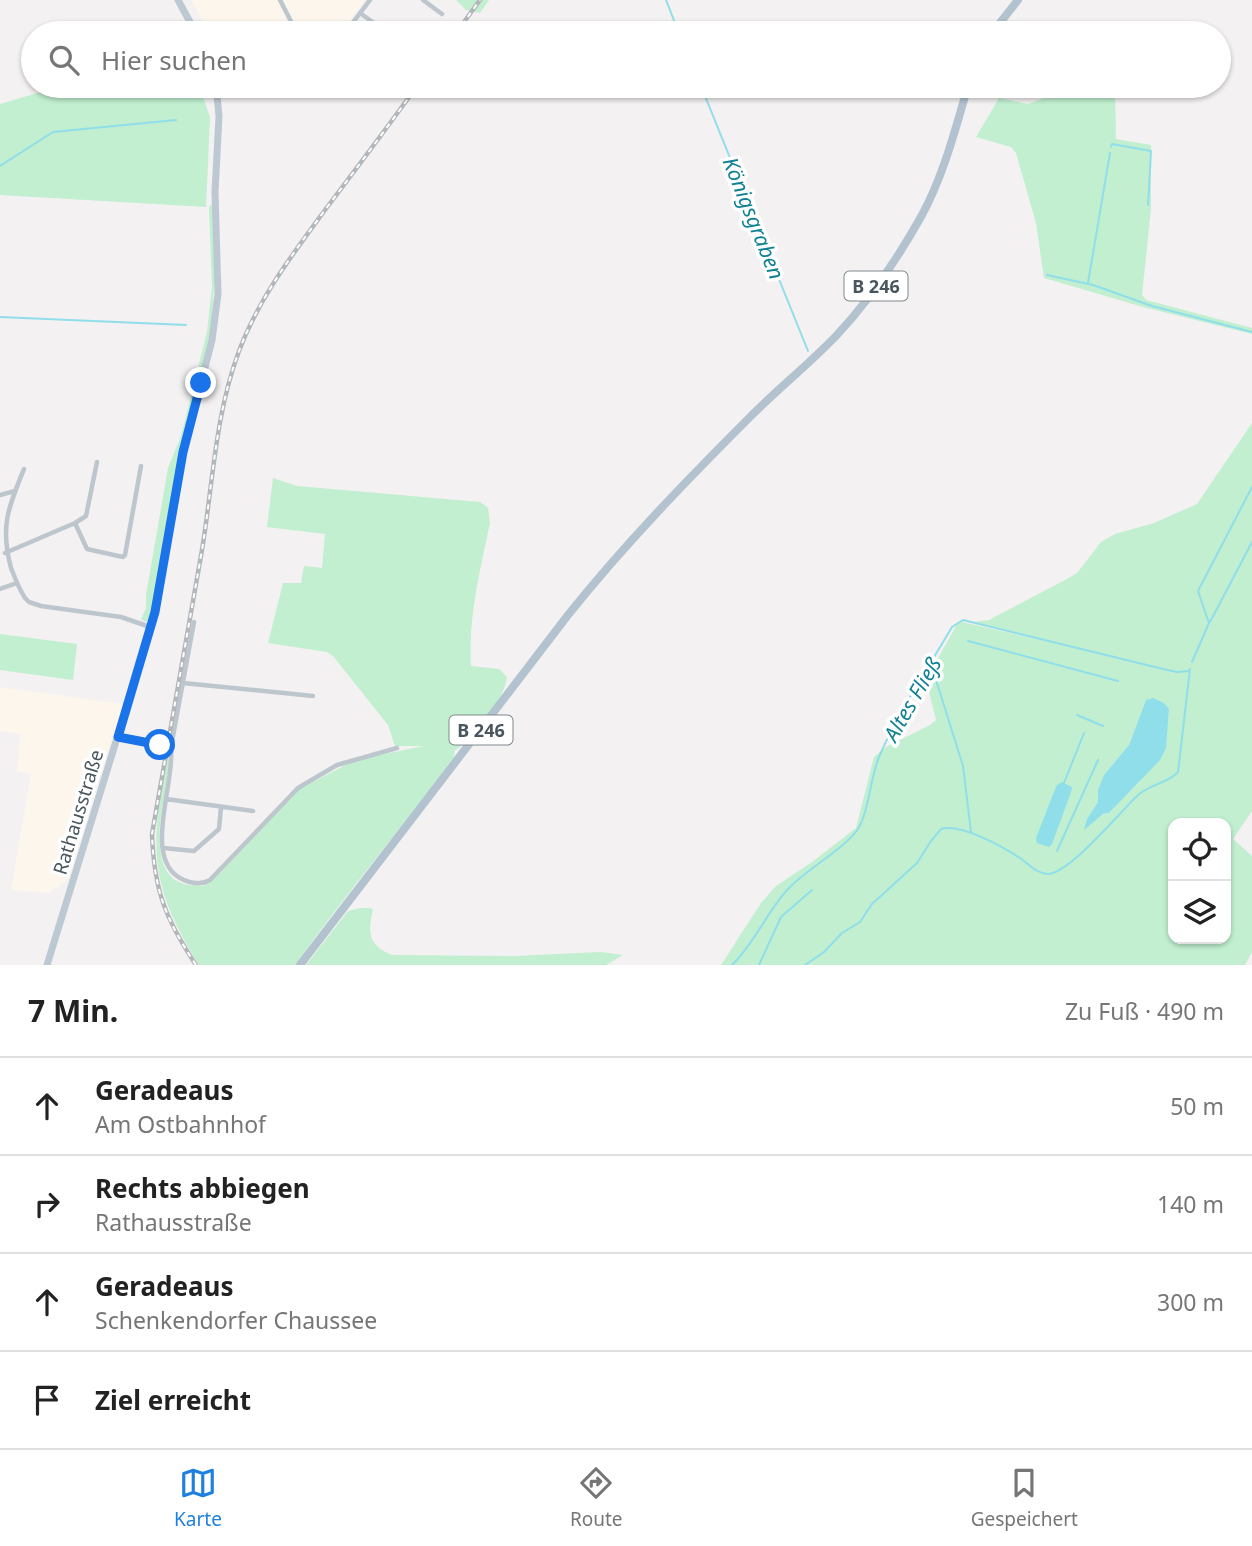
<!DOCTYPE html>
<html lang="de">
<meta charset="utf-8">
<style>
:root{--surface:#fff;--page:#f2f2f2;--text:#222;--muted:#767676;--line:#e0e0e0;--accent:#1e81e0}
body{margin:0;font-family:"Noto Sans",sans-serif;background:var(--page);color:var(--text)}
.controls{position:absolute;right:21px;bottom:21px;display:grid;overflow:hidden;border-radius:14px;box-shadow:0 2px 5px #0004}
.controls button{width:63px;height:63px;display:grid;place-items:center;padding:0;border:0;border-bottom:2px solid var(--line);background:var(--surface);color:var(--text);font:35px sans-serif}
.stop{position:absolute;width:21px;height:21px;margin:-16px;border:5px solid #1a73e8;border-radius:50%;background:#fff}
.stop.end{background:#1a73e8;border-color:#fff;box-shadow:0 2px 7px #0008}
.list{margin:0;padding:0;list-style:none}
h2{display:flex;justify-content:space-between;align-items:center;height:91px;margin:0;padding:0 28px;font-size:30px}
h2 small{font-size:23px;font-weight:400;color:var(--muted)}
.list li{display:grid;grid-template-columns:46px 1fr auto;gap:21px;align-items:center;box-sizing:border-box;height:98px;padding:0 28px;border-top:2px solid var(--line)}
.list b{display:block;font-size:26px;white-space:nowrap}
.list p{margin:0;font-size:23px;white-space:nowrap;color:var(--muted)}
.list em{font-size:23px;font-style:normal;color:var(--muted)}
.icon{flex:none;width:38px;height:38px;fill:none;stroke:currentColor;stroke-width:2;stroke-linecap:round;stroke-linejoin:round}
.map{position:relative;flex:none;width:1252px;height:965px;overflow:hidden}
.search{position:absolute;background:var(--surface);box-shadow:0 2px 5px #0004;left:21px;right:21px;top:21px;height:77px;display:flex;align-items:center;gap:18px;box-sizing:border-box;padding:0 24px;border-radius:38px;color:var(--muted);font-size:26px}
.sheet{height:483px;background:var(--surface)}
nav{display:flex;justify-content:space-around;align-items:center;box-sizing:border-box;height:98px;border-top:2px solid var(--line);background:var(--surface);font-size:19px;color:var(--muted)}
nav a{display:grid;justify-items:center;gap:4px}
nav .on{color:var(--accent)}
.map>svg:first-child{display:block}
.commercial{fill:#fcf6ec}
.green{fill:#c1efd0;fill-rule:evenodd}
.water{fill:#90deea}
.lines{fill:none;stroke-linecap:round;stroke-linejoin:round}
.stream{stroke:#90deea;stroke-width:2}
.street{stroke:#bdc6cd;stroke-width:4.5}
.secondary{stroke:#bdc9d2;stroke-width:7}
.primary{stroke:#b2c2ce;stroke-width:8}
.rail-casing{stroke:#b3b7bb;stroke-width:4.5}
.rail{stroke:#fff;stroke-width:2;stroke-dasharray:5;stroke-linecap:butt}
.route{stroke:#1a73e8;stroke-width:9}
.labels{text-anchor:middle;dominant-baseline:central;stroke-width:7;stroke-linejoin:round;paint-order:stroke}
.shield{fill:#fff;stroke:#80898e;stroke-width:2}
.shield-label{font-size:18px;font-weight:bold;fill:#49565e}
.street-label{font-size:19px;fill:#49565e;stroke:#fff}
.water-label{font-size:21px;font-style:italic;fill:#108193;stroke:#fff}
</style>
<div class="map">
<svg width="1252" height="965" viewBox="0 0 1252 965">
<rect width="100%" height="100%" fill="#f3f1f1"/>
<path class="commercial" d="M191,0H365L340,33H303L299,28L288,33H209Z
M0,687L123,704L66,881L49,893L11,890L31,774L17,771L20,734L0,731Z"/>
<path class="green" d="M456,0H489L480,13L466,10Z
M61,86H199L210,117L206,207L0,195V104Z
M1075,86H1115L1116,139L1151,145V209L1142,295L1146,300L1252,328V334L1143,307L1044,278L1036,223L1016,153L1011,147L976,137L999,98L1028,104Z
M212,204L215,270L212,319L207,351L183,437L149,620L146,622L141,619L146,608V595L168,468L181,436L207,332L212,287L209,207Z
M1252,423V811L1233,839L1252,856V952L1245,965H721L761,903L776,886L812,862L856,828L874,757L886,747L930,725L936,720L926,680L957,624L962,622L1068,646L973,622L989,620L1067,579L1077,573L1101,542L1115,534L1154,523L1197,504ZM1146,700L1164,703L1169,709L1167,728L1140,781L1109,813L1087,819L1098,802L1104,775L1129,745ZM1173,823H1226V939H1173Z
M273,478L297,486L480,502L488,508L490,523C480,571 468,617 471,666L499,669L507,677C503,704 477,726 460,747L455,750L454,757C402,827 346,894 295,965H199C147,882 151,846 167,752C172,762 168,774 166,784C162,810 149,865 177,881C185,886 194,885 203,886L220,873L298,790L355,760L424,746H395L388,725L333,656L327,652L268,643L283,583H301L304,566L322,568L325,534L267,527Z
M0,634L77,644L73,680L0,670Z
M361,908H370L373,910C367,933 369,946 392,955L515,956L601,952L623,955L606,965H306L348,911Z"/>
<path class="water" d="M1153,698L1164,703L1169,709L1166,748L1160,760L1109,813L1103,814L1084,830L1087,819L1098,802V790L1104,775L1129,745L1146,700Z
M1062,782L1072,787L1071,792L1052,844L1049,847L1037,843L1036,838L1054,792L1057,785Z"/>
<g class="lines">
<path class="stream" d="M666,0L679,33
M701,86L808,351
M1111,147L1112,144L1151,151L1148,205
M0,166L53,132L176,120
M1047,275L1093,285L1152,306L1252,332
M1088,283L1110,153
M0,317L186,325
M1210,622L1252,542
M968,641L1118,681
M1192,662L1209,623L1198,591L1252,487
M931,664L963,766L971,832
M1077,715L1103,726
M1064,783L1084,733
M1057,851L1098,760
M732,965C755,943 767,911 789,888C807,869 844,849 858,829C869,811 870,779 879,757C898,712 927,670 952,627L963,620L1163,669L1177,672L1189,671
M759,965L781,917L812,890
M805,965L824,952L842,933L860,922L872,904L917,863L931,841L941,829C961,823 1003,847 1020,858C1029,864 1037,874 1048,874C1071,872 1119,813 1137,796C1149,784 1167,784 1178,772L1190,669"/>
<path class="street" d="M280,0L297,33
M423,0L442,14
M360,13L388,33
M345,33L370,0
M381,86L387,90
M24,469C8,508 0,527 11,568C15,578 19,589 25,598L29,602L41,606L121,617L150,627
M0,495L15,491
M75,523L87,549L123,557L125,555L141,466
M5,553L75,523L86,516L97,462
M0,589L17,583
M194,622L171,747C176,782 140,862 184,880C193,884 201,885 210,880L298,788L337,765L397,748
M183,683L313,696
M118,737L171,747
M166,799L253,811
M163,848L194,851L219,829L221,807"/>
<path class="secondary" d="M178,0L196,33
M47,965L151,628L183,452L212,340L218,294L215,192L219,116L216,86"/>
<path class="primary" d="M992,33L1018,0
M300,965L568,615C624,545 687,480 751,416C778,389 809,364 836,336C869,301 898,258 922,215C944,174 955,130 968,86"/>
<g class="rail-casing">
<path id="rail" d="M456,33L480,0
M196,965C165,918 154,890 152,834L202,550C213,483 215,415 239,351C259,298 292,255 325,210C356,169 387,128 417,86"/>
</g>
<use href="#rail" class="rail"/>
</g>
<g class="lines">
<path class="route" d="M160,745L118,737L155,612L183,452L201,383"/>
</g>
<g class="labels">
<g class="shield">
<rect x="844.5" y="271.5" width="63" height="29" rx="5"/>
<rect x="449.5" y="715.5" width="63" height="29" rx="5"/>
</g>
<g class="shield-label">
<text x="876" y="286">B 246</text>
<text x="481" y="730">B 246</text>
</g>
<g class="street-label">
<text transform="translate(78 812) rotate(-73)">Rathausstraße</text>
</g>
<g class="water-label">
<text transform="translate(754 218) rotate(68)">Königsgraben</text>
<text transform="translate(912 699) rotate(-60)">Altes Fließ</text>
</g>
</g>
</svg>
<div class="controls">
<button><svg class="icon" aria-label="locate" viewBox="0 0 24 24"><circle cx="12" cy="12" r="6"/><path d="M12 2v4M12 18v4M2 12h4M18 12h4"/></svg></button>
<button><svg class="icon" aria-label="layers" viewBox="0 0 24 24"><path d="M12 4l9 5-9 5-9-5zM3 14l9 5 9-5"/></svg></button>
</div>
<div class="stop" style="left:160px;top:745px"></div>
<div class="stop end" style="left:201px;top:383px"></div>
<div class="search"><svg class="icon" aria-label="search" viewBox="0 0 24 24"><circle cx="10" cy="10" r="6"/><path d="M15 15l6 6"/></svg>Hier suchen</div>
</div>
<section class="sheet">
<h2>7 Min.<small>Zu Fuß · 490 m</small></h2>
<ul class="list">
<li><svg class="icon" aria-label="ahead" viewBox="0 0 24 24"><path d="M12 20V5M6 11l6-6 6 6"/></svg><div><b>Geradeaus</b><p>Am Ostbahnhof</p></div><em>50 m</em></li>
<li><svg class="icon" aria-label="right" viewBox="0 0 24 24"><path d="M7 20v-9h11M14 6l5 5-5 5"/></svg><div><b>Rechts abbiegen</b><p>Rathausstraße</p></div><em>140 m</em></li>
<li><svg class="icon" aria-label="ahead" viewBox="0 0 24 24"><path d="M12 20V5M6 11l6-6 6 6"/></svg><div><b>Geradeaus</b><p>Schenkendorfer Chaussee</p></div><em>300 m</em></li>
<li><svg class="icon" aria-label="arrive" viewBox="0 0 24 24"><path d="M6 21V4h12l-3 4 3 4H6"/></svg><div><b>Ziel erreicht</b></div></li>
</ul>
</section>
<nav>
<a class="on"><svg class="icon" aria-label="map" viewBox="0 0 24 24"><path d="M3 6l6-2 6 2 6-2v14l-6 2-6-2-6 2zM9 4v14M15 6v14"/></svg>Karte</a>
<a><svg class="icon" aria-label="directions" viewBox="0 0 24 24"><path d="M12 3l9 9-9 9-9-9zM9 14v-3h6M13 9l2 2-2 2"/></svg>Route</a>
<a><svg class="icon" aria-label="saved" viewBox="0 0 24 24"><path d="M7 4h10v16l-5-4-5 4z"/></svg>Gespeichert</a>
</nav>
